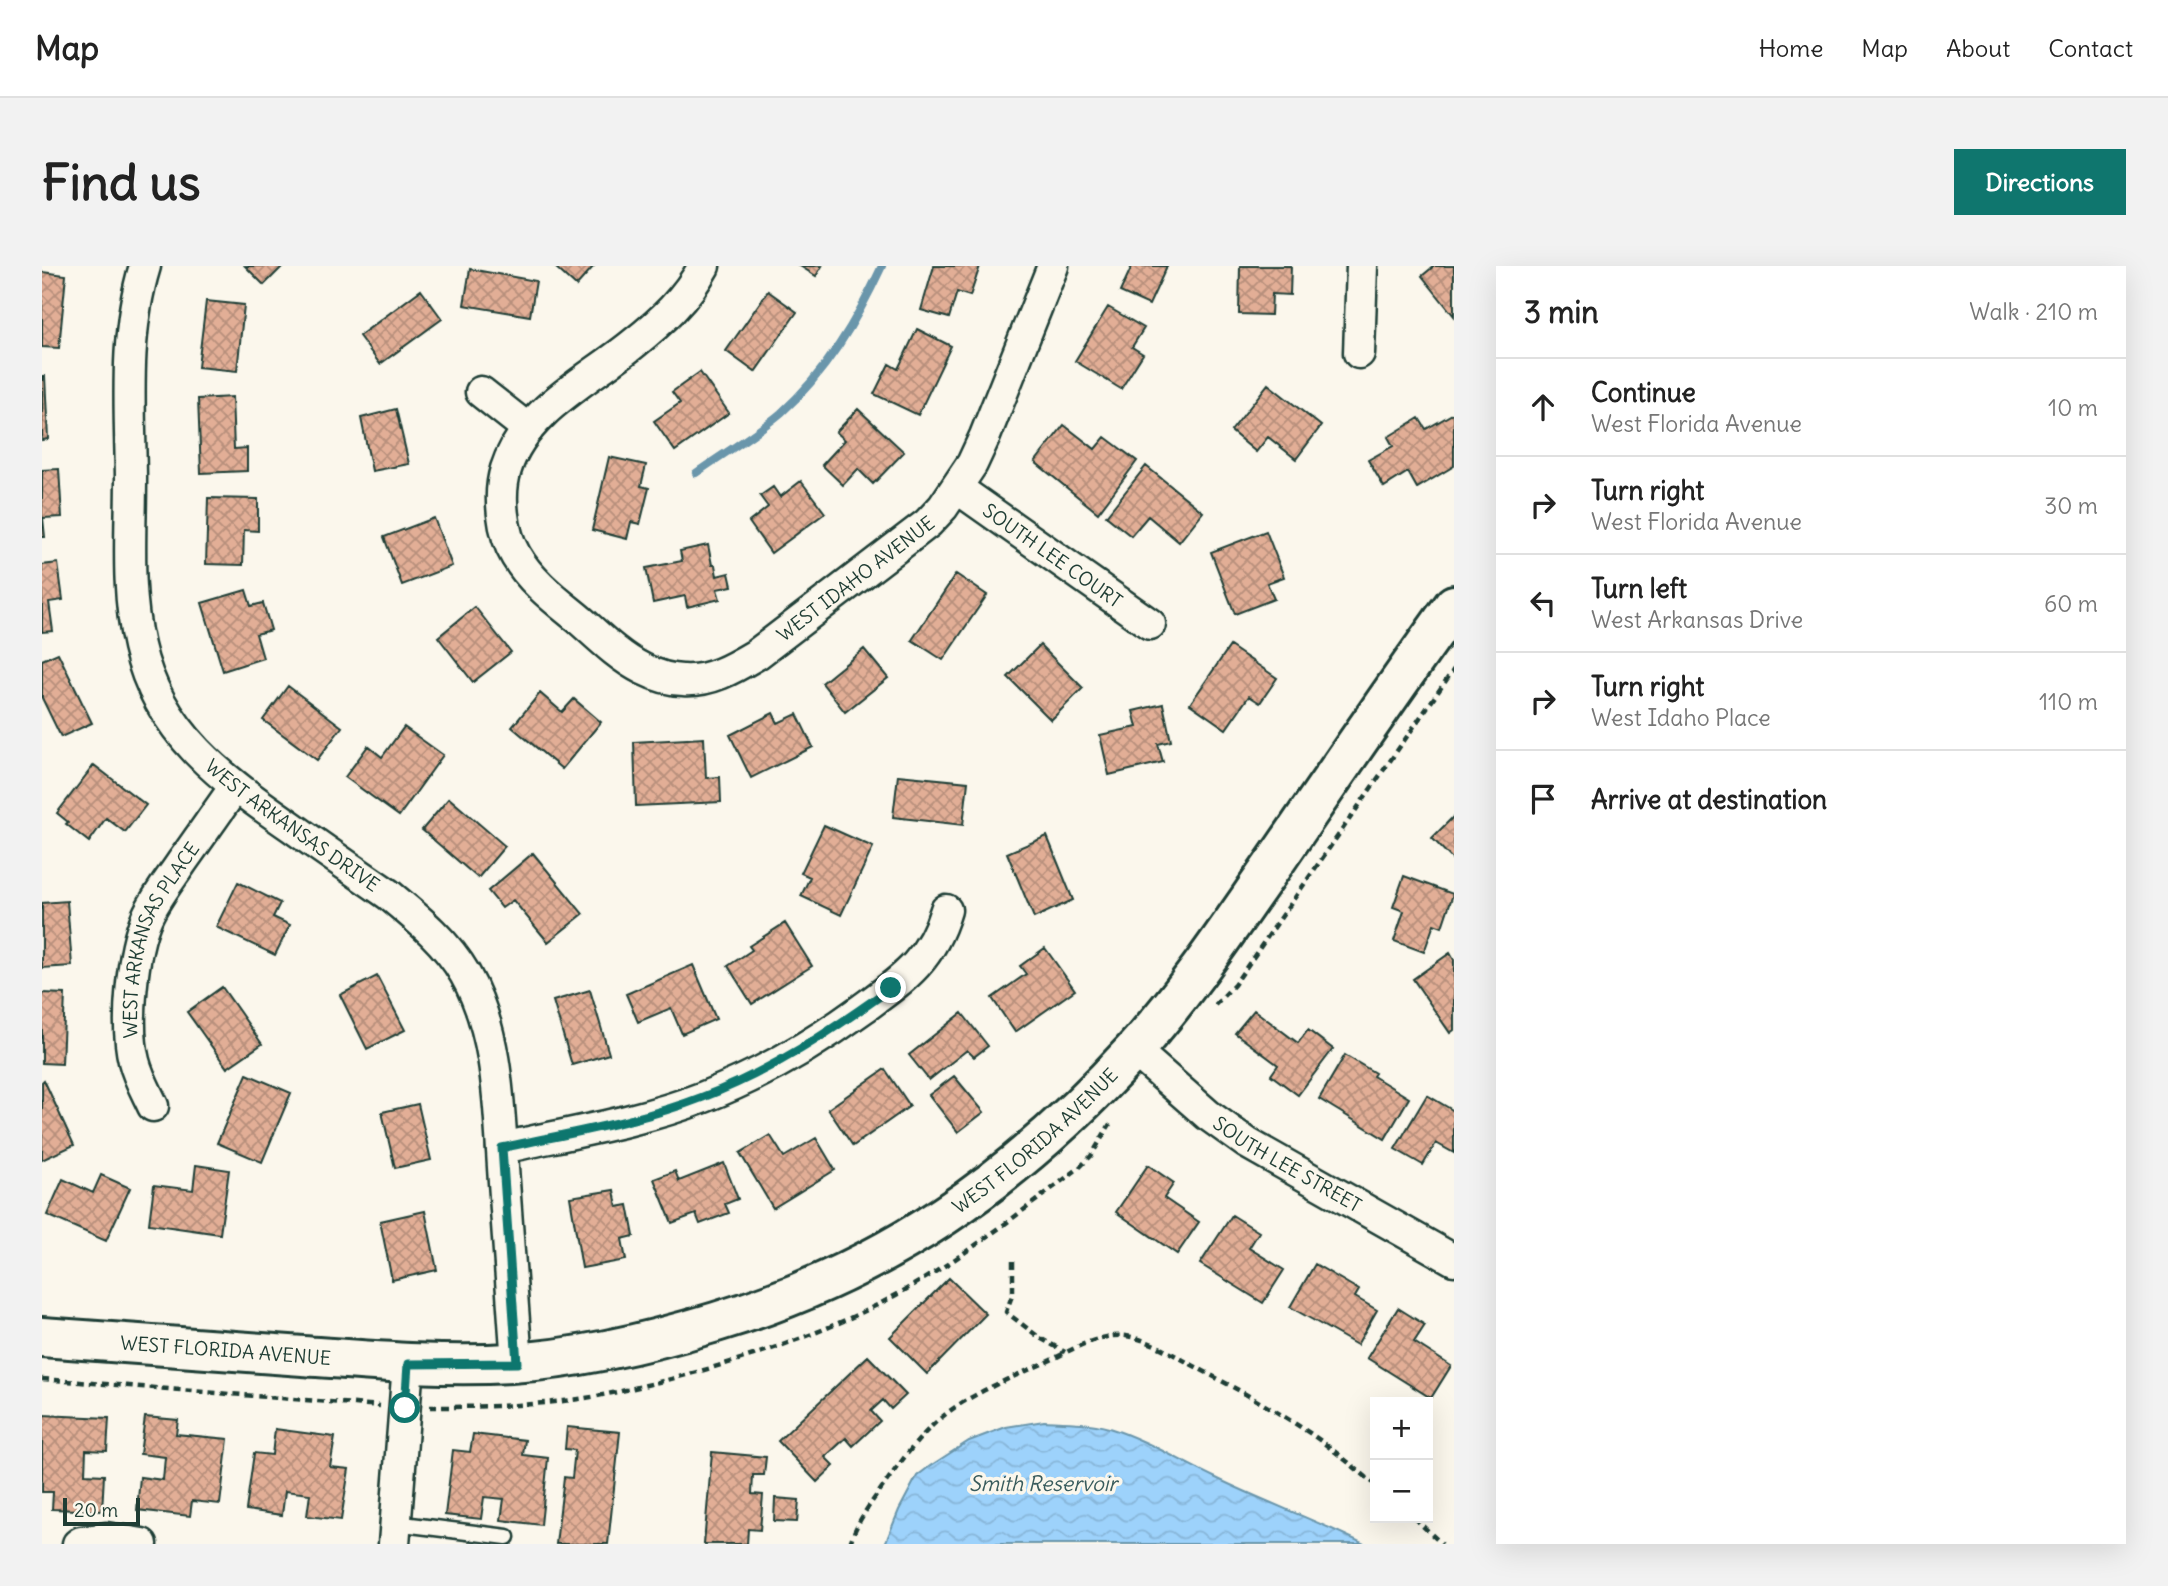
<!DOCTYPE html>
<meta charset="utf-8">
<style>
:root{--surface:#fff;--page:#f2f2f2;--text:#222;--muted:#767676;--line:#e0e0e0;--accent:#0f766e}
body{margin:0;font-family:Delius,sans-serif;background:var(--page);color:var(--text)}
.controls{position:absolute;right:21px;bottom:21px;display:grid;overflow:hidden;border-radius:0px;box-shadow:0 7px 28px #0002}
.controls button{width:63px;height:63px;display:grid;place-items:center;padding:0;border:0;border-bottom:2px solid var(--line);background:var(--surface);color:var(--text);font:35px sans-serif}
.scale{position:absolute;left:21px;bottom:18px;width:77px;box-sizing:border-box;padding-left:7px;border:4px solid #1f3d34;border-top:0;font-size:19px;line-height:24px;white-space:nowrap;color:#1f3d34;-webkit-text-stroke:5px #fbf7ec;paint-order:stroke}
.stop{position:absolute;width:21px;height:21px;margin:-16px;border:5px solid #0f766e;border-radius:50%;background:#fff}
.stop.end{background:#0f766e;border-color:#fff;box-shadow:0 2px 7px #0008}
.list{margin:0;padding:0;list-style:none}
h2{display:flex;justify-content:space-between;align-items:center;height:91px;margin:0;padding:0 28px;font-size:30px}
h2 small{font-size:23px;font-weight:400;color:var(--muted)}
.list li{display:grid;grid-template-columns:46px 1fr auto;gap:21px;align-items:center;box-sizing:border-box;height:98px;padding:0 28px;border-top:2px solid var(--line)}
.list b{display:block;font-size:26px;white-space:nowrap}
.list p{margin:0;font-size:23px;white-space:nowrap;color:var(--muted)}
.list em{font-size:23px;font-style:normal;color:var(--muted)}
.icon{flex:none;width:38px;height:38px;fill:none;stroke:currentColor;stroke-width:2;stroke-linecap:round;stroke-linejoin:round}
.map{position:relative;flex:none;width:1412px;height:1278px;overflow:hidden;border-radius:0px}
header{display:flex;align-items:center;gap:42px;box-sizing:border-box;height:98px;padding:0 35px;background:var(--surface);border-bottom:2px solid var(--line)}
header strong{font-size:33px}
nav{display:flex;gap:38px;margin-inline-start:auto;font-size:24px}
.intro{display:flex;align-items:center;justify-content:space-between;box-sizing:border-box;height:168px;padding:0 42px}
h1{margin:0;font-size:49px}
.button{padding:18px 32px;border-radius:0px;background:var(--accent);color:#fff;font-size:24px;font-weight:700}
main{display:flex;gap:42px;padding:0 42px}
aside{flex:1;background:var(--surface);border-radius:0px;box-shadow:0 7px 28px #0002}
.map>svg:first-child{display:block}
.water{fill:url(#water-waves);stroke:#6b96ab;stroke-width:2}
.lines{fill:none;stroke-linecap:round;stroke-linejoin:round}
.stream{stroke:#6b96ab;stroke-width:8}
.building{fill:url(#building-cross-hatch);stroke:#1f3d34;stroke-width:2}
.lane-casing{stroke:#1f3d34;stroke-width:19}
.street-casing{stroke:#1f3d34;stroke-width:35}
.secondary-casing{stroke:#1f3d34;stroke-width:44}
.path{stroke:#1f3d34;stroke-width:4.5;stroke-dasharray:7 5;stroke-linecap:butt}
.lane{stroke:#fbf7ec;stroke-width:14}
.street{stroke:#fbf7ec;stroke-width:30}
.secondary{stroke:#fbf7ec;stroke-width:38}
.route{stroke:#0f766e;stroke-width:9}
.labels{text-anchor:middle;dominant-baseline:central;stroke-width:7;stroke-linejoin:round;paint-order:stroke}
.street-label{font-size:19px;fill:#1f3d34;stroke:#fbf7ec}
.water-label{font-size:21px;font-style:italic;fill:#385b5c;stroke:#fbf7ec}
</style>
<header>
<strong>Map</strong>
<nav><a>Home</a><a>Map</a><a>About</a><a>Contact</a></nav>
</header>
<div class="intro"><h1>Find us</h1><a class="button">Directions</a></div>
<main>
<div class="map">
<svg width="1412" height="1278" viewBox="0 0 1412 1278">
<defs>
<pattern id="water-waves" width="16" height="10" patternUnits="userSpaceOnUse" patternTransform="scale(1.75)"><rect width="16" height="10" fill="#9dd2fb"/><path d="M0 5q4-4 8 0t8 0" fill="none" stroke="#87b5d8"/></pattern>
<pattern id="building-cross-hatch" width="8" height="8" patternUnits="userSpaceOnUse" patternTransform="scale(1.75)"><rect width="8" height="8" fill="#e2ae96"/><path d="M0 0l8 8M0 8l8-8" fill="none" stroke="#b78f7b"/></pattern>
</defs>
<rect width="100%" height="100%" fill="#fbf7ec"/>
<filter id="ink" filterUnits="userSpaceOnUse"><feTurbulence type="fractalNoise" baseFrequency=".0143" numOctaves="2"/><feDisplacementMap in="SourceGraphic" scale="14" xChannelSelector="R" yChannelSelector="G"/><feConvolveMatrix kernelMatrix="1 2 1 2 8 2 1 2 1" color-interpolation-filters="sRGB"/></filter>
<g filter="url(#ink)">
<path class="water" d="M1002,1155C1024,1156 1046,1156 1067,1162C1105,1174 1138,1195 1174,1212C1223,1236 1274,1254 1322,1278H843L857,1244L875,1210L888,1200L927,1175L964,1161Z"/>
<g class="lines">
<path class="stream" d="M654,207C682,187 713,169 739,147C784,107 815,54 840,0"/>
</g>
<path class="building" d="M203,0H241L222,19Z
M512,0H552L534,20Z
M758,0H780L774,10Z
M892,0H938L928,30L915,26L907,52L879,44Z
M1090,0H1125L1107,39L1078,26Z
M1198,0H1249L1248,29L1230,28L1229,49L1197,48Z
M1392,0H1412V50L1380,10Z
M428,3L494,15L488,50L422,39Z
M0,6L24,9L17,82L0,81Z
M379,24L400,53L338,98L317,70Z
M726,25L755,46L713,106L684,85Z
M164,35L202,39L195,105L156,101Z
M1066,41L1102,62L1090,81L1101,88L1079,123L1033,95Z
M875,63L909,80L876,149L832,128L847,98L856,103Z
M658,106L687,147L633,185L612,155L638,137L630,126Z
M0,110H3L6,173L0,174Z
M1226,118L1279,160L1254,193L1226,171L1214,186L1189,165Z
M190,131L192,183L205,182V205L159,207L156,133Z
M354,143L367,198L330,205L319,152Z
M816,143L862,186L831,218L816,203L801,219L780,199L803,174L794,166Z
M1412,147V200L1375,222L1366,206L1342,221L1326,194L1351,180L1346,171L1377,152L1384,163Z
M1022,159L1053,183L1063,171L1095,195L1056,247L993,196Z
M567,191L604,199L599,220L607,222L598,258L589,256L585,273L550,264Z
M1104,200L1161,246L1137,276L1106,250L1089,270L1064,250Z
M17,203L20,251L1,252L3,271H0V204Z
M759,215L783,247L729,287L707,256L726,241L718,230L731,221L738,231Z
M166,232L216,233V265L202,264L201,299L164,298Z
M392,252L410,300L360,319L342,271Z
M1224,265L1242,311L1225,317L1232,333L1193,348L1169,286Z
M666,279L670,299H673L675,310L687,307L690,320L675,323L678,333L645,341L643,330L611,337L604,302L640,295L638,285Z
M16,297L21,334L7,336L11,365L0,366V299Z
M914,308L945,329L901,394L870,374Z
M204,324L209,340L221,337L229,364L214,368L221,392L181,405L160,337Z
M433,341L469,386L431,416L396,371Z
M998,379L1041,422L1009,454L966,411Z
M1188,380L1235,412L1218,437L1207,430L1184,463L1148,438Z
M822,383L846,412L803,446L780,417Z
M16,387L50,457L19,471L0,432V394Z
M246,420L300,461L275,494L221,454Z
M498,427L520,446L532,433L559,456L520,503L470,461Z
M1121,438L1129,475L1116,478L1121,496L1067,509L1058,469L1095,461L1091,445Z
M731,447L736,457L755,448L771,481L709,512L688,469Z
M362,461L401,489L357,550L303,511L326,480L340,491Z
M662,472L664,512L678,511L679,536L594,540L592,476Z
M52,499L104,539L83,566L64,552L47,576L24,558L26,556L15,547Z
M856,509L926,516L921,559L851,551Z
M407,532L463,580L436,612L380,564Z
M1412,550V595L1390,572Z
M782,559L831,581L799,649L759,630L768,611L759,607Z
M1005,570L1031,634L992,652L965,587Z
M491,587L541,648L506,676L471,634L460,642L446,625Z
M1362,610L1411,628L1400,661L1392,658L1382,686L1352,675L1362,645L1351,641Z
M196,616L238,637L231,651L248,659L233,689L174,661Z
M25,635L30,700L0,702V637Z
M743,657L770,700L710,738L686,700L710,684L707,680Z
M1003,682L1033,724L973,766L950,732L984,708L978,700Z
M1408,687L1412,694V764L1408,767L1371,713Z
M651,699L674,753L640,768L629,742L596,756L584,728Z
M335,710L363,764L325,783L298,729Z
M180,721L220,778L185,802L145,746Z
M548,724L567,788L530,799L511,735Z
M0,727L23,728L20,798L0,797Z
M1212,744L1256,777L1266,764L1291,783L1256,829L1229,809L1236,799L1193,767Z
M920,747L946,780L932,791L925,784L887,814L867,789Z
M1303,789L1333,807L1331,810L1367,832L1343,873L1277,833Z
M843,803L868,840L811,880L786,843Z
M205,808L249,827L220,896L175,877Z
M912,810L942,846L916,866L887,829Z
M2,814L32,879L0,894V816Z
M1385,829L1412,845V887L1394,877L1381,899L1353,883Z
M376,838L389,894L353,902L340,846Z
M728,869L742,891L774,872L793,904L731,942L698,887Z
M682,897L696,933L683,938L687,947L658,958L654,948L630,957L612,913L633,905L637,915Z
M154,899L187,904L178,968L107,958L112,919L151,924Z
M1106,899L1132,917L1122,932L1157,956L1135,988L1074,946Z
M59,909L88,922L64,975L5,949L21,913L51,927Z
M572,924L575,941L586,939L592,970L580,973L584,994L540,1002L528,931Z
M383,945L395,1004L350,1014L338,955Z
M1190,949L1217,966L1207,982L1242,1004L1221,1037L1158,998Z
M1273,998L1317,1024L1313,1031L1335,1044L1315,1079L1248,1041Z
M907,1012L944,1048L885,1108L848,1071Z
M1356,1042L1383,1059L1372,1076L1409,1100L1389,1132L1325,1092Z
M826,1090L864,1129L849,1143L841,1134L829,1145L838,1155L811,1180L804,1172L783,1191L792,1200L775,1216L736,1175Z
M0,1149L67,1152L65,1185L44,1184L43,1208L62,1209L60,1245L10,1243L11,1226H0Z
M103,1151L136,1154L134,1168L186,1173L178,1238L150,1235L148,1250L95,1244L98,1211L121,1214L123,1191L98,1188Z
M525,1161L578,1166L566,1278H514L522,1211L530,1212L533,1184L523,1183Z
M233,1163L293,1171L288,1201L307,1203L299,1254L265,1250L268,1228L243,1225L240,1249L204,1244L212,1187L230,1189Z
M431,1168L483,1174L481,1189L506,1192L499,1259L459,1254L462,1233L442,1231L439,1253L403,1249L411,1184L428,1186Z
M670,1186L724,1191L722,1209H711L710,1228L721,1229L718,1264L706,1263L705,1278H662Z
M733,1232L757,1234L755,1256L732,1255Z"/>
<g class="lines">
<g class="lane-casing">
<path id="lane" d="M353,1257L465,1271"/>
</g>
<g class="street-casing">
<g id="street">
<path id="s1" d="M103,0C82,68 88,141 89,211C89,267 84,325 97,380C117,468 181,513 250,561C282,584 314,606 346,628C375,652 404,675 423,708C458,769 457,848 462,916C466,976 471,1037 475,1097"/>
<path id="s2" d="M662,0C644,33 620,55 591,78C547,114 482,145 464,203C456,228 460,267 474,290C489,316 515,335 538,354C557,371 577,391 601,403C613,409 627,414 641,414C669,416 693,401 715,388L864,274L886,257L901,241L930,198L943,170L1011,0"/>
<path d="M1317,87L1320,0"/>
<path d="M439,126L486,163"/>
<path id="s3" d="M915,222L1108,358"/>
<path id="s4" d="M1092,784L1166,849L1205,877L1412,994"/>
<path id="s5" d="M111,840C104,825 96,811 92,795C83,759 90,685 105,651C114,631 128,614 140,596C158,571 175,546 193,521"/>
<path d="M460,882C527,867 598,856 662,831C719,809 771,779 820,743C861,713 889,695 904,644"/>
<path d="M36,1278L39,1276L64,1272L100,1278"/>
<path d="M352,1278L366,1098"/>
</g>
</g>
<g class="secondary-casing">
<g id="secondary">
<path id="s6" d="M0,1071C87,1077 174,1083 261,1090C331,1095 399,1101 469,1097C538,1093 608,1076 674,1056C844,1005 973,914 1092,784C1145,726 1188,660 1233,596C1292,510 1351,423 1412,339"/>
</g>
</g>
<path class="path" d="M1173,739L1192,719L1412,403
M971,995V1027L964,1046L998,1072L1023,1086
M0,1113L338,1140
M388,1141C438,1141 487,1140 537,1133C566,1129 596,1121 625,1114C706,1093 789,1066 863,1024C925,989 980,945 1037,902L1049,890L1068,858
M1372,1252L1400,1278
M808,1278C814,1256 829,1237 842,1219C861,1193 879,1167 905,1147C936,1124 974,1110 1009,1094C1031,1083 1058,1067 1084,1070C1110,1074 1133,1090 1156,1102C1198,1125 1240,1147 1279,1175C1298,1189 1315,1204 1333,1218"/>
<use href="#lane" class="lane"/>
<use href="#street" class="street"/>
<use href="#secondary" class="secondary"/>
</g>
</g>
<g class="lines" filter="url(#ink)">
<path class="route" d="M363,1142L366,1098L475,1097L460,882C527,867 597,856 661,831C730,805 789,765 849,722"/>
</g>
<g class="labels">
<g class="street-label">
<text stroke="none"><textPath href="#s3" startOffset="117">SOUTH LEE COURT</textPath></text>
<text stroke="none"><textPath href="#s2" startOffset="794">WEST IDAHO AVENUE</textPath></text>
<text stroke="none"><textPath href="#s1" startOffset="625">WEST ARKANSAS DRIVE</textPath></text>
<text stroke="none"><textPath href="#s5" startOffset="177">WEST ARKANSAS PLACE</textPath></text>
<text stroke="none"><textPath href="#s6" startOffset="1050">WEST FLORIDA AVENUE</textPath></text>
<text stroke="none"><textPath href="#s4" startOffset="192">SOUTH LEE STREET</textPath></text>
<text stroke="none"><textPath href="#s6" startOffset="184">WEST FLORIDA AVENUE</textPath></text>
</g>
<g class="water-label">
<text x="1001" y="1217">Smith Reservoir</text>
</g>
</g>
</svg>
<div class="controls">
<button>+</button>
<button>−</button>
</div>
<div class="scale">20 m</div>
<div class="stop" style="left:363px;top:1142px"></div>
<div class="stop end" style="left:849px;top:722px"></div>
</div>
<aside>
<h2>3 min<small>Walk · 210 m</small></h2>
<ul class="list">
<li><svg class="icon" aria-label="ahead" viewBox="0 0 24 24"><path d="M12 20V5M6 11l6-6 6 6"/></svg><div><b>Continue</b><p>West Florida Avenue</p></div><em>10 m</em></li>
<li><svg class="icon" aria-label="right" viewBox="0 0 24 24"><path d="M7 20v-9h11M14 6l5 5-5 5"/></svg><div><b>Turn right</b><p>West Florida Avenue</p></div><em>30 m</em></li>
<li><svg class="icon" aria-label="left" viewBox="0 0 24 24"><path d="M17 20v-9H6M10 6l-5 5 5 5"/></svg><div><b>Turn left</b><p>West Arkansas Drive</p></div><em>60 m</em></li>
<li><svg class="icon" aria-label="right" viewBox="0 0 24 24"><path d="M7 20v-9h11M14 6l5 5-5 5"/></svg><div><b>Turn right</b><p>West Idaho Place</p></div><em>110 m</em></li>
<li><svg class="icon" aria-label="arrive" viewBox="0 0 24 24"><path d="M6 21V4h12l-3 4 3 4H6"/></svg><div><b>Arrive at destination</b></div></li>
</ul>
</aside>
</main>
